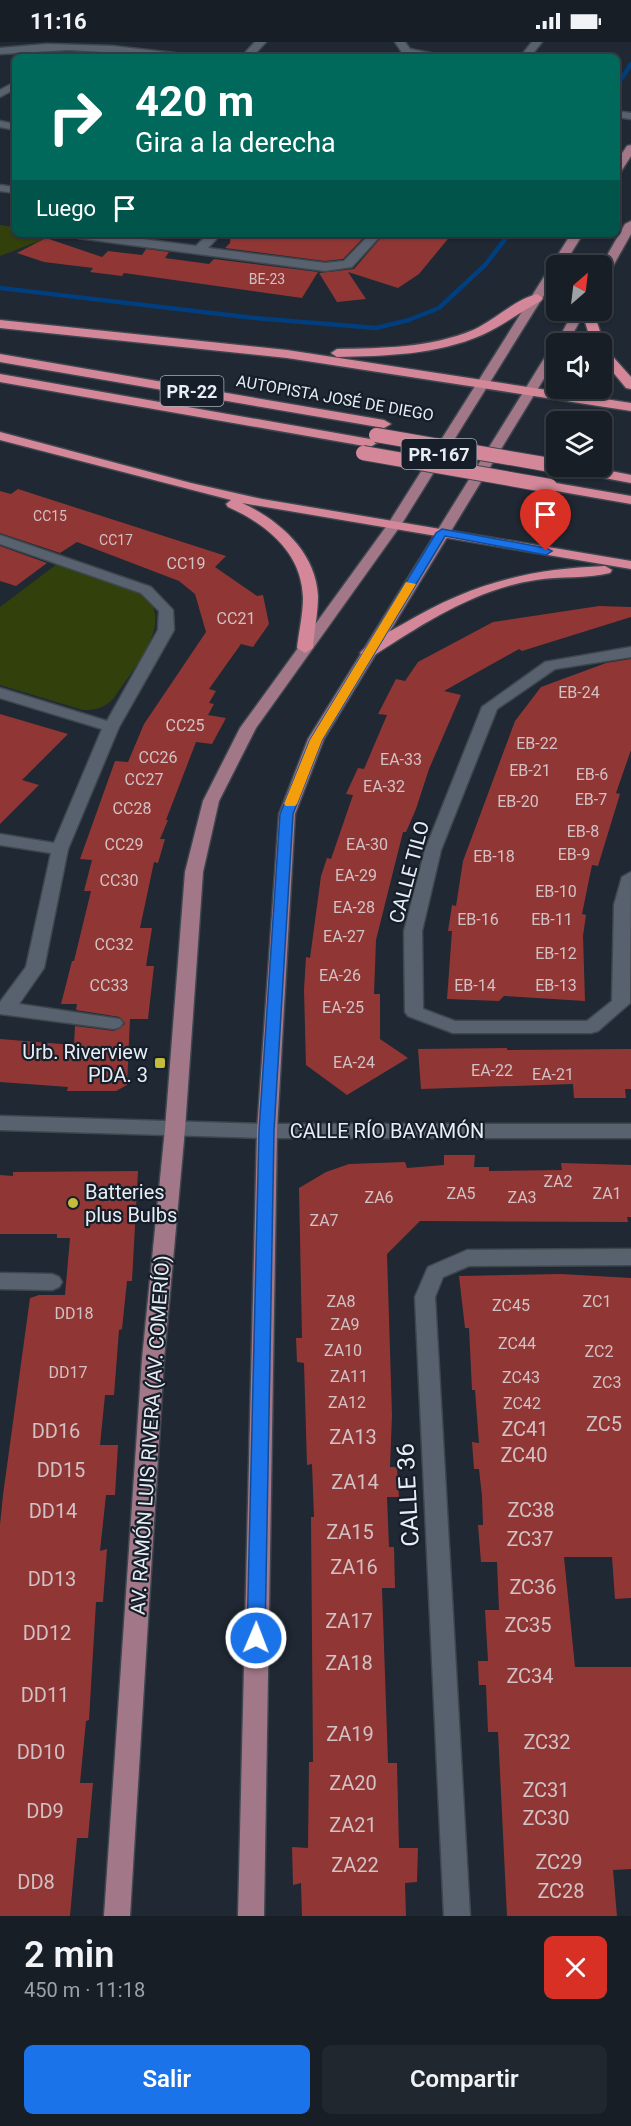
<!DOCTYPE html>
<html lang="es">
<meta charset="utf-8">
<style>
body{margin:0;font-family:Roboto,sans-serif;background:#20272e;color:#f1f3f6;height:100vh;display:flex;flex-direction:column;font-size:22px;white-space:nowrap}
*{box-sizing:border-box;margin:0}
p{font-size:20px;color:#9ea2a7}
.icon{flex:none;width:33px;height:33px;fill:none;stroke:currentColor;stroke-width:2;stroke-linecap:round;stroke-linejoin:round}
.map{position:relative;height:1874px;overflow:hidden}
.details{display:flex;flex-direction:column;background:#171e26;flex:1}
.details>*{flex:none}
.hud{position:absolute;left:12px;top:12px;width:608px;height:183px;border-radius:9px;box-shadow:0 2px 4px #0004,0 0 0 2px #363c43;background:#00695c;color:#fff;overflow:hidden}
.needle{width:39px;rotate:28deg}
.fabs{position:absolute;left:546px;top:213px;display:grid;gap:12px}
.fabs a{display:grid;place-items:center;width:66px;height:66px;border-radius:9px;background:#171e26;box-shadow:0 2px 4px #0004,0 0 0 2px #363c43;font-size:30px}
.pin{position:absolute;display:grid;place-items:center;width:51px;height:51px;color:#fff;margin:-62px -26px;border-radius:50% 50% 50% 0;rotate:-45deg;box-shadow:0 0 6px #0007}
.pin .icon{rotate:45deg}
.me{position:absolute;width:66px;margin:-33px;rotate:1deg;stroke-linejoin:round;filter:drop-shadow(0 0 4px #0008)}
.turn{display:flex;align-items:center;gap:21px;height:126px;padding:0 24px;font-size:27px}
.turn .icon{width:78px;height:78px;stroke-width:2.5}
.turn b{display:block;font-size:42px;line-height:51px}
.then{display:flex;align-items:center;height:57px;padding:0 24px;background:#0003;gap:12px;font-size:22px}
.round{display:grid;place-items:center;flex:none;width:63px;height:63px;border-radius:9px;background:#20272e}
.head{display:flex;align-items:center;justify-content:space-between;height:102px;padding:0 24px}
h1{font-size:36px;font-weight:600;line-height:45px}
.action{display:flex;gap:12px;margin-top:auto;padding:12px 24px}
.action a{flex:1;height:69px;border-radius:9px;background:#1a73e8;color:#fff;font-size:24px;font-weight:600;line-height:69px;text-align:center}
.action a+a{background:#20272e;color:#f1f3f6}
.status{display:flex;justify-content:space-between;align-items:center;height:42px;padding:0 30px;background:#171e26;direction:ltr}
.status svg{height:16px;fill:currentColor}
.map>svg:first-child{display:block}
.green{fill:#32410c}
.lines{fill:none;stroke-linecap:round;stroke-linejoin:round}
.stream{stroke:#013e7d;stroke-width:4.5}
.building{fill:#903735}
.minor-casing{stroke:#3e464e;stroke-width:3}
.major-casing{stroke:#3e464e;stroke-width:3}
.highway-casing{stroke:#3e464e;stroke-width:3}
.minor{fill:#58626e;fill-rule:evenodd}
.major{fill:#a27888;fill-rule:evenodd}
.highway{fill:#d48799;fill-rule:evenodd}
.highway-bridge-casing{stroke:#3e464e;stroke-width:16;stroke-linecap:butt}
.highway-bridge{stroke:#d48799;stroke-width:14}
.route{fill:#1a73e8;stroke:#114b97;stroke-width:1.5}
.slow{fill:#f59e0b}
.poi-dot{fill:#c5bc3d;stroke:#161f29;stroke-width:2}
.labels{text-anchor:middle;dominant-baseline:central;stroke-width:4.5;stroke-linejoin:round;paint-order:stroke}
.far-number-label{font-size:14px;fill:#d1c0c4}
.far-street-label{font-size:16px;fill:#e7edf4;stroke:#161f29}
.number-label{font-size:16px;fill:#d1c0c4}
.shield{fill:#161f29;stroke:#a8afb7;stroke-width:1.5}
.shield-label{font-size:18px;font-weight:bold;fill:#e7edf4}
.street-label{font-size:20px;fill:#e7edf4;stroke:#161f29}
.poi-label{font-size:20px;fill:#e7edf4;stroke:#161f29;text-anchor:end}
.near-number-label{font-size:20px;fill:#d1c0c4}
.near-street-label{font-size:24px;fill:#e7edf4;stroke:#161f29}
</style>
<div class="status"><b>11:16</b><svg viewBox="0 0 49 12"><path d="M0 12V9h3v3zM5 12V6h3v6zM10 12V3h3v9zM15 12V0h3v12zM26 1h20v11H26zM47 4h2v5h-2z"/></svg></div>
<div class="map">
<svg width="631" height="1874" viewBox="0 0 631 1874">
<rect width="100%" height="100%" fill="#1f2833"/>
<!-- green -->
<path class="green" d="M 0,183 L 15,185 L 15,192 L 55,193 L 0,214 Z
M 57,522 L 141,550 C 179,578 132,627 114,656 C 104,666 97,668 83,668 L 0,643 L 0,565 Z"/>
<g class="lines">
<!-- stream -->
<path class="stream" d="M 616,45 L 631,22
M 0,246 L 254,276 L 376,286 L 409,278 L 439,266 L 486,222 L 509,192"/>
</g>
<!-- building -->
<path class="building" d="M 231,192 L 367,192 L 343,217 L 325,219 L 225,206 L 230,201 Z
M 384,192 L 452,192 L 419,232 L 398,246 L 348,230 L 366,257 L 337,260 L 319,231 L 354,227 Z
M 46,196 L 102,215 L 108,209 L 142,213 L 146,207 L 169,210 L 165,216 L 209,222 L 214,217 L 318,230 L 302,256 L 124,231 L 122,234 L 90,230 L 93,226 L 44,220 L 17,211 Z
M 18,447 L 226,514 L 215,525 L 257,554 L 263,553 L 269,582 L 253,605 L 241,602 L 209,647 L 216,649 L 209,661 L 214,662 L 208,673 L 226,676 L 212,702 L 196,700 L 166,778 L 168,778 L 160,797 L 165,797 L 158,821 L 154,820 L 140,886 L 152,886 L 146,924 L 154,924 L 148,977 L 130,977 L 127,1043 L 116,1049 L 67,1049 L 68,1045 L 0,1040 L 0,997 L 74,1003 L 75,984 L 114,989 L 125,982 L 120,975 L 76,968 L 77,962 L 61,962 L 72,919 L 74,919 L 91,849 L 84,849 L 92,818 L 80,817 L 115,719 L 128,720 L 144,682 L 206,590 L 195,552 L 179,539 L 77,500 L 60,511 L 0,491 L 0,449 L 11,452 Z
M 0,504 L 47,521 L 16,544 L 0,539 Z
M 599,564 L 631,565 L 631,575 L 522,609 L 519,607 L 444,649 L 461,653 L 429,727 L 416,767 L 406,790 L 403,790 L 376,898 L 374,952 L 380,952 L 380,997 L 408,1016 L 347,1053 L 306,1023 L 304,948 L 306,915 L 310,916 L 321,834 L 327,816 L 331,817 L 353,753 L 346,752 L 358,726 L 364,727 L 387,673 L 378,672 L 396,637 L 405,639 L 418,620 L 493,580 Z
M 631,617 L 631,708 L 616,751 L 620,752 L 598,824 L 592,823 L 582,872 L 586,873 L 583,894 L 585,959 L 504,954 L 499,959 L 447,957 L 452,889 L 448,889 L 452,863 L 456,864 L 463,819 L 515,679 L 541,645 L 606,621 Z
M 0,672 L 68,692 L 22,738 L 39,743 L 0,782 Z
M 507,1006 L 507,1008 L 631,1007 L 631,1047 L 625,1047 L 626,1056 L 574,1056 L 573,1042 L 421,1047 L 418,1007 Z
M 444,1113 L 475,1113 L 474,1125 L 489,1125 L 489,1129 L 562,1128 L 561,1121 L 631,1123 L 631,1175 L 627,1175 L 628,1180 L 420,1179 L 387,1212 L 392,1373 L 390,1425 L 397,1425 L 399,1455 L 387,1455 L 389,1505 L 394,1505 L 395,1546 L 382,1546 L 388,1721 L 397,1721 L 399,1806 L 418,1806 L 417,1840 L 405,1841 L 406,1874 L 302,1874 L 301,1841 L 293,1843 L 292,1805 L 308,1806 L 309,1720 L 313,1720 L 311,1475 L 314,1475 L 312,1422 L 307,1423 L 304,1321 L 297,1320 L 296,1296 L 302,1296 L 299,1146 L 326,1130 L 349,1122 L 405,1120 L 407,1126 L 444,1123 Z
M 138,1129 L 132,1239 L 127,1239 L 122,1287 L 119,1288 L 114,1353 L 105,1353 L 100,1403 L 118,1403 L 115,1453 L 106,1453 L 100,1509 L 107,1507 L 103,1560 L 96,1560 L 89,1678 L 86,1679 L 80,1741 L 93,1741 L 88,1796 L 77,1796 L 70,1874 L 0,1874 L 0,1483 L 3,1453 L 30,1256 L 39,1253 L 65,1253 L 70,1196 L 57,1196 L 57,1192 L 0,1192 L 0,1133 L 13,1134 L 13,1130 Z
M 561,1232 L 631,1236 L 631,1556 L 615,1557 L 612,1515 L 564,1515 L 575,1625 L 631,1625 L 631,1827 L 613,1828 L 617,1874 L 507,1874 L 498,1690 L 488,1690 L 486,1643 L 479,1643 L 478,1619 L 488,1619 L 485,1568 L 499,1568 L 497,1520 L 481,1520 L 478,1483 L 483,1483 L 482,1454 L 479,1427 L 474,1427 L 472,1400 L 479,1401 L 475,1348 L 472,1348 L 469,1286 L 465,1286 L 459,1234 Z"/>
<g class="lines">
<defs>
<path id="minor" d="M 255,0 L 266,0 L 252,15 L 241,15 Z
M 395,0 L 405,0 L 410,7 L 450,15 L 403,12 Z
M 532,0 L 542,0 L 530,15 L 520,15 Z
M 47,2 L 113,4 L 182,12 L 187,15 L 69,8 L 0,12 L 0,6 Z
M 15,40 L 15,47 L 0,55 L 0,48 Z
M 616,69 L 631,71 L 631,77 L 616,75 Z
M 0,79 L 15,82 L 15,88 L 0,85 Z
M 0,143 L 15,145 L 15,151 L 0,149 Z
M 72,192 L 104,192 L 196,204 L 208,192 L 221,192 L 208,206 L 325,221 L 344,219 L 370,192 L 382,192 L 352,225 L 325,229 L 78,196 Z
M 0,493 L 151,545 L 173,568 L 174,588 L 119,685 L 68,807 L 44,926 L 19,962 L 120,977 L 123,981 L 120,985 L 114,987 L 0,972 L 0,960 L 26,925 L 51,811 L 0,803 L 0,792 L 54,801 L 102,687 L 0,656 L 0,646 L 107,679 L 158,588 L 159,569 L 141,551 L 0,502 Z
M 631,605 L 631,615 L 555,627 L 497,667 L 441,808 L 422,889 L 423,967 L 455,979 L 587,979 L 612,959 L 614,863 L 622,835 L 631,830 L 630,961 L 598,989 L 591,991 L 453,991 L 408,974 L 405,970 L 404,889 L 425,808 L 482,665 L 545,620 Z
M 0,1074 L 267,1082 L 631,1082 L 631,1096 L 267,1096 L 0,1088 Z
M 631,1207 L 631,1223 L 469,1224 L 443,1235 L 435,1255 L 470,1874 L 444,1874 L 415,1255 L 428,1225 L 467,1208 Z
M 0,1231 L 52,1232 L 59,1235 L 62,1240 L 59,1245 L 52,1248 L 0,1247 Z"/>
<path id="major" d="M 631,103 L 631,114 L 620,131 L 616,132 L 616,120 L 627,104 Z
M 631,179 L 631,192 L 608,233 L 602,236 L 601,224 L 625,182 Z
M 571,192 L 583,192 L 563,224 L 556,224 L 556,234 L 401,483 L 256,686 L 219,759 L 203,830 L 185,1087 L 164,1317 L 130,1874 L 104,1874 L 142,1317 L 165,1087 L 185,830 L 203,759 L 240,686 L 388,482 Z
M 574,268 L 586,268 L 567,302 L 556,302 L 556,317 L 324,697 L 295,772 L 277,1089 L 264,1874 L 238,1874 L 257,1089 L 279,772 L 308,697 L 550,307 L 555,304 Z"/>
<path id="highway" d="M 537,252 L 543,256 L 541,259 C 521,269 503,284 482,293 C 436,313 385,314 337,315 L 331,311 L 337,307 C 382,306 430,306 473,288 C 495,278 514,258 537,252 Z
M 590,268 L 602,268 L 597,280 L 604,302 L 602,305 L 602,302 L 592,302 L 585,280 Z
M 0,278 L 287,308 L 631,361 L 631,369 L 287,316 L 0,286 Z
M 602,306 L 606,307 L 631,335 L 631,347 L 626,346 L 602,317 Z
M 0,312 L 384,378 L 391,382 L 384,386 L 0,320 Z
M 0,332 L 370,397 L 377,401 L 370,405 L 0,340 Z
M 0,390 L 191,441 L 262,457 L 631,519 L 631,527 L 242,461 C 279,478 316,510 318,554 C 318,572 314,589 313,606 L 305,611 L 297,606 C 299,589 303,572 303,556 C 302,510 266,482 228,465 L 226,462 L 231,458 L 0,398 Z
M 556,421 L 556,424 L 586,424 L 631,433 L 631,441 L 556,427 Z
M 550,440 L 631,454 L 631,462 L 545,447 L 545,441 Z
M 605,524 L 612,528 L 610,531 C 587,537 560,534 536,538 C 476,547 424,581 373,614 L 368,616 L 360,611 C 370,599 389,590 403,582 C 470,542 527,527 605,524 Z"/>
</defs>
<!-- minor casing -->
<use href="#minor" class="minor-casing"/>
<!-- major casing -->
<use href="#major" class="major-casing"/>
<!-- highway casing -->
<use href="#highway" class="highway-casing"/>
<!-- minor -->
<use href="#minor" class="minor"/>
<!-- major -->
<use href="#major" class="major"/>
<!-- highway -->
<use href="#highway" class="highway"/>
<defs>
<path id="highway-bridge" d="M 376,393 L 556,424
M 363,411 L 550,444"/>
</defs>
<!-- highway-bridge casing -->
<use href="#highway-bridge" class="highway-bridge-casing"/>
<!-- highway-bridge -->
<use href="#highway-bridge" class="highway-bridge"/>
</g>
<!-- route -->
<path class="route" d="M 442,487 L 546,506 L 552,509 L 546,513 L 445,494 L 322,698 L 293,772 L 274,1089 L 265,1596 L 263,1601 L 256,1603 L 250,1601 L 247,1596 L 259,1089 L 280,772 L 310,698 L 436,491 Z"/>
<!-- slow -->
<path class="slow" d="M 406,540 L 416,542 L 322,698 L 297,762 L 295,764 L 286,764 L 284,762 L 310,698 Z"/>
<!-- markers -->
<g class="poi-dot">
<rect x="154" y="1015" width="12" height="12" rx="3"/>
<circle cx="73" cy="1161" r="6"/>
</g>
<g class="labels">
<!-- far-number labels -->
<g class="far-number-label">
<text x="267" y="237">BE-23</text>
<text x="50" y="474">CC15</text>
<text x="116" y="498">CC17</text>
</g>
<!-- far-street labels -->
<g class="far-street-label">
<text transform="translate(335 356) rotate(10)">AUTOPISTA JOSÉ DE DIEGO</text>
</g>
<!-- number labels -->
<g class="number-label">
<text x="186" y="521">CC19</text>
<text x="236" y="576">CC21</text>
<text x="579" y="650">EB-24</text>
<text x="185" y="683">CC25</text>
<text x="537" y="701">EB-22</text>
<text x="158" y="715">CC26</text>
<text x="401" y="717">EA-33</text>
<text x="530" y="728">EB-21</text>
<text x="592" y="732">EB-6</text>
<text x="144" y="737">CC27</text>
<text x="384" y="744">EA-32</text>
<text x="591" y="757">EB-7</text>
<text x="518" y="759">EB-20</text>
<text x="132" y="766">CC28</text>
<text x="583" y="789">EB-8</text>
<text x="124" y="802">CC29</text>
<text x="367" y="802">EA-30</text>
<text x="574" y="812">EB-9</text>
<text x="494" y="814">EB-18</text>
<text x="356" y="833">EA-29</text>
<text x="119" y="838">CC30</text>
<text x="556" y="849">EB-10</text>
<text x="354" y="865">EA-28</text>
<text x="478" y="877">EB-16</text>
<text x="552" y="877">EB-11</text>
<text x="344" y="894">EA-27</text>
<text x="114" y="902">CC32</text>
<text x="556" y="911">EB-12</text>
<text x="340" y="933">EA-26</text>
<text x="109" y="943">CC33</text>
<text x="475" y="943">EB-14</text>
<text x="556" y="943">EB-13</text>
<text x="343" y="965">EA-25</text>
<text x="354" y="1020">EA-24</text>
<text x="492" y="1028">EA-22</text>
<text x="553" y="1032">EA-21</text>
<text x="558" y="1139">ZA2</text>
<text x="461" y="1151">ZA5</text>
<text x="607" y="1151">ZA1</text>
<text x="379" y="1155">ZA6</text>
<text x="522" y="1155">ZA3</text>
<text x="324" y="1178">ZA7</text>
<text x="341" y="1259">ZA8</text>
<text x="597" y="1259">ZC1</text>
<text x="511" y="1263">ZC45</text>
<text x="74" y="1271">DD18</text>
<text x="345" y="1282">ZA9</text>
<text x="517" y="1301">ZC44</text>
<text x="343" y="1308">ZA10</text>
<text x="599" y="1309">ZC2</text>
<text x="68" y="1330">DD17</text>
<text x="349" y="1334">ZA11</text>
<text x="521" y="1335">ZC43</text>
<text x="607" y="1340">ZC3</text>
<text x="347" y="1360">ZA12</text>
<text x="522" y="1361">ZC42</text>
</g>
<!-- shield labels -->
<g class="shield">
<rect x="160.5" y="334" width="63" height="30" rx="4.5"/>
<rect x="401.5" y="397" width="75" height="30" rx="4.5"/>
</g>
<g class="shield-label">
<text x="192" y="349">PR-22</text>
<text x="439" y="412">PR-167</text>
</g>
<!-- street labels -->
<g class="street-label">
<text transform="translate(409 830) rotate(-75)">CALLE TILO</text>
<text x="387" y="1089">CALLE RÍO BAYAMÓN</text>
<text transform="translate(150 1393) rotate(-86)">AV. RAMÓN LUIS RIVERA (AV. COMERÍO)</text>
</g>
<!-- poi labels -->
<g class="poi-label">
<text x="148" y="1010">Urb. Riverview<tspan x="148" dy="23">PDA. 3</tspan></text>
<text x="85" y="1150" text-anchor="start">Batteries<tspan x="85" dy="23">plus Bulbs</tspan></text>
</g>
<!-- near-number labels -->
<g class="near-number-label">
<text x="604" y="1382">ZC5</text>
<text x="525" y="1387">ZC41</text>
<text x="56" y="1389">DD16</text>
<text x="353" y="1395">ZA13</text>
<text x="524" y="1413">ZC40</text>
<text x="61" y="1428">DD15</text>
<text x="355" y="1440">ZA14</text>
<text x="531" y="1468">ZC38</text>
<text x="53" y="1469">DD14</text>
<text x="350" y="1490">ZA15</text>
<text x="530" y="1497">ZC37</text>
<text x="354" y="1525">ZA16</text>
<text x="52" y="1537">DD13</text>
<text x="533" y="1545">ZC36</text>
<text x="349" y="1579">ZA17</text>
<text x="528" y="1583">ZC35</text>
<text x="47" y="1591">DD12</text>
<text x="349" y="1621">ZA18</text>
<text x="530" y="1634">ZC34</text>
<text x="45" y="1653">DD11</text>
<text x="350" y="1692">ZA19</text>
<text x="547" y="1700">ZC32</text>
<text x="41" y="1710">DD10</text>
<text x="353" y="1741">ZA20</text>
<text x="546" y="1748">ZC31</text>
<text x="45" y="1769">DD9</text>
<text x="546" y="1776">ZC30</text>
<text x="353" y="1783">ZA21</text>
<text x="559" y="1820">ZC29</text>
<text x="355" y="1823">ZA22</text>
<text x="36" y="1840">DD8</text>
<text x="561" y="1849">ZC28</text>
</g>
<!-- near-street labels -->
<g class="near-street-label">
<text transform="translate(408 1453) rotate(-93)">CALLE 36</text>
</g>
</g>
</svg>
<div class="fabs">
<a><svg class="needle" viewBox="-14 -14 28 28"><path d="M0-13l5 13h-10z" fill="#e53935"/><path d="M0 13l5-13h-10z" fill="#9ea2a7"/></svg></a>
<a><svg class="icon" aria-label="sound" viewBox="0 0 24 24"><path d="M4 9h4l5-4v14l-5-4H4zM17 9q2 3 0 6"/></svg></a>
<a><svg class="icon" aria-label="layers" viewBox="0 0 24 24"><path d="M12 4l9 5-9 5-9-5zM3 14l9 5 9-5"/></svg></a>
</div>
<div class="pin" style="left:546px;top:509px;background:#d93025"><svg class="icon" aria-label="arrive" viewBox="0 0 24 24"><path d="M6 21V4h12l-3 4 3 4H6"/></svg></div>
<svg class="me" style="left:256px;top:1596px" viewBox="-20 -20 40 40"><circle r="17" fill="#1a73e8" stroke="#fff" stroke-width="3"/><path d="M0-11L8 9 0 5-8 9z" fill="#fff"/></svg>
<div class="hud">
<div class="turn"><svg class="icon" aria-label="right" viewBox="0 0 24 24"><path d="M7 20v-9h11M14 6l5 5-5 5"/></svg><div><b>420 m</b>Gira a la derecha</div></div>
<div class="then">Luego<svg class="icon" aria-label="arrive" viewBox="0 0 24 24"><path d="M6 21V4h12l-3 4 3 4H6"/></svg></div>
</div>
</div>
<section class="details">
<div class="head"><div><h1>2 min</h1><p>450 m · 11:18</p></div><a class="round" style="background:#d93025;color:#fff"><svg class="icon" aria-label="close" viewBox="0 0 24 24"><path d="M6 6l12 12M18 6L6 18"/></svg></a></div>
<div class="action"><a>Salir</a><a>Compartir</a></div>
</section>
